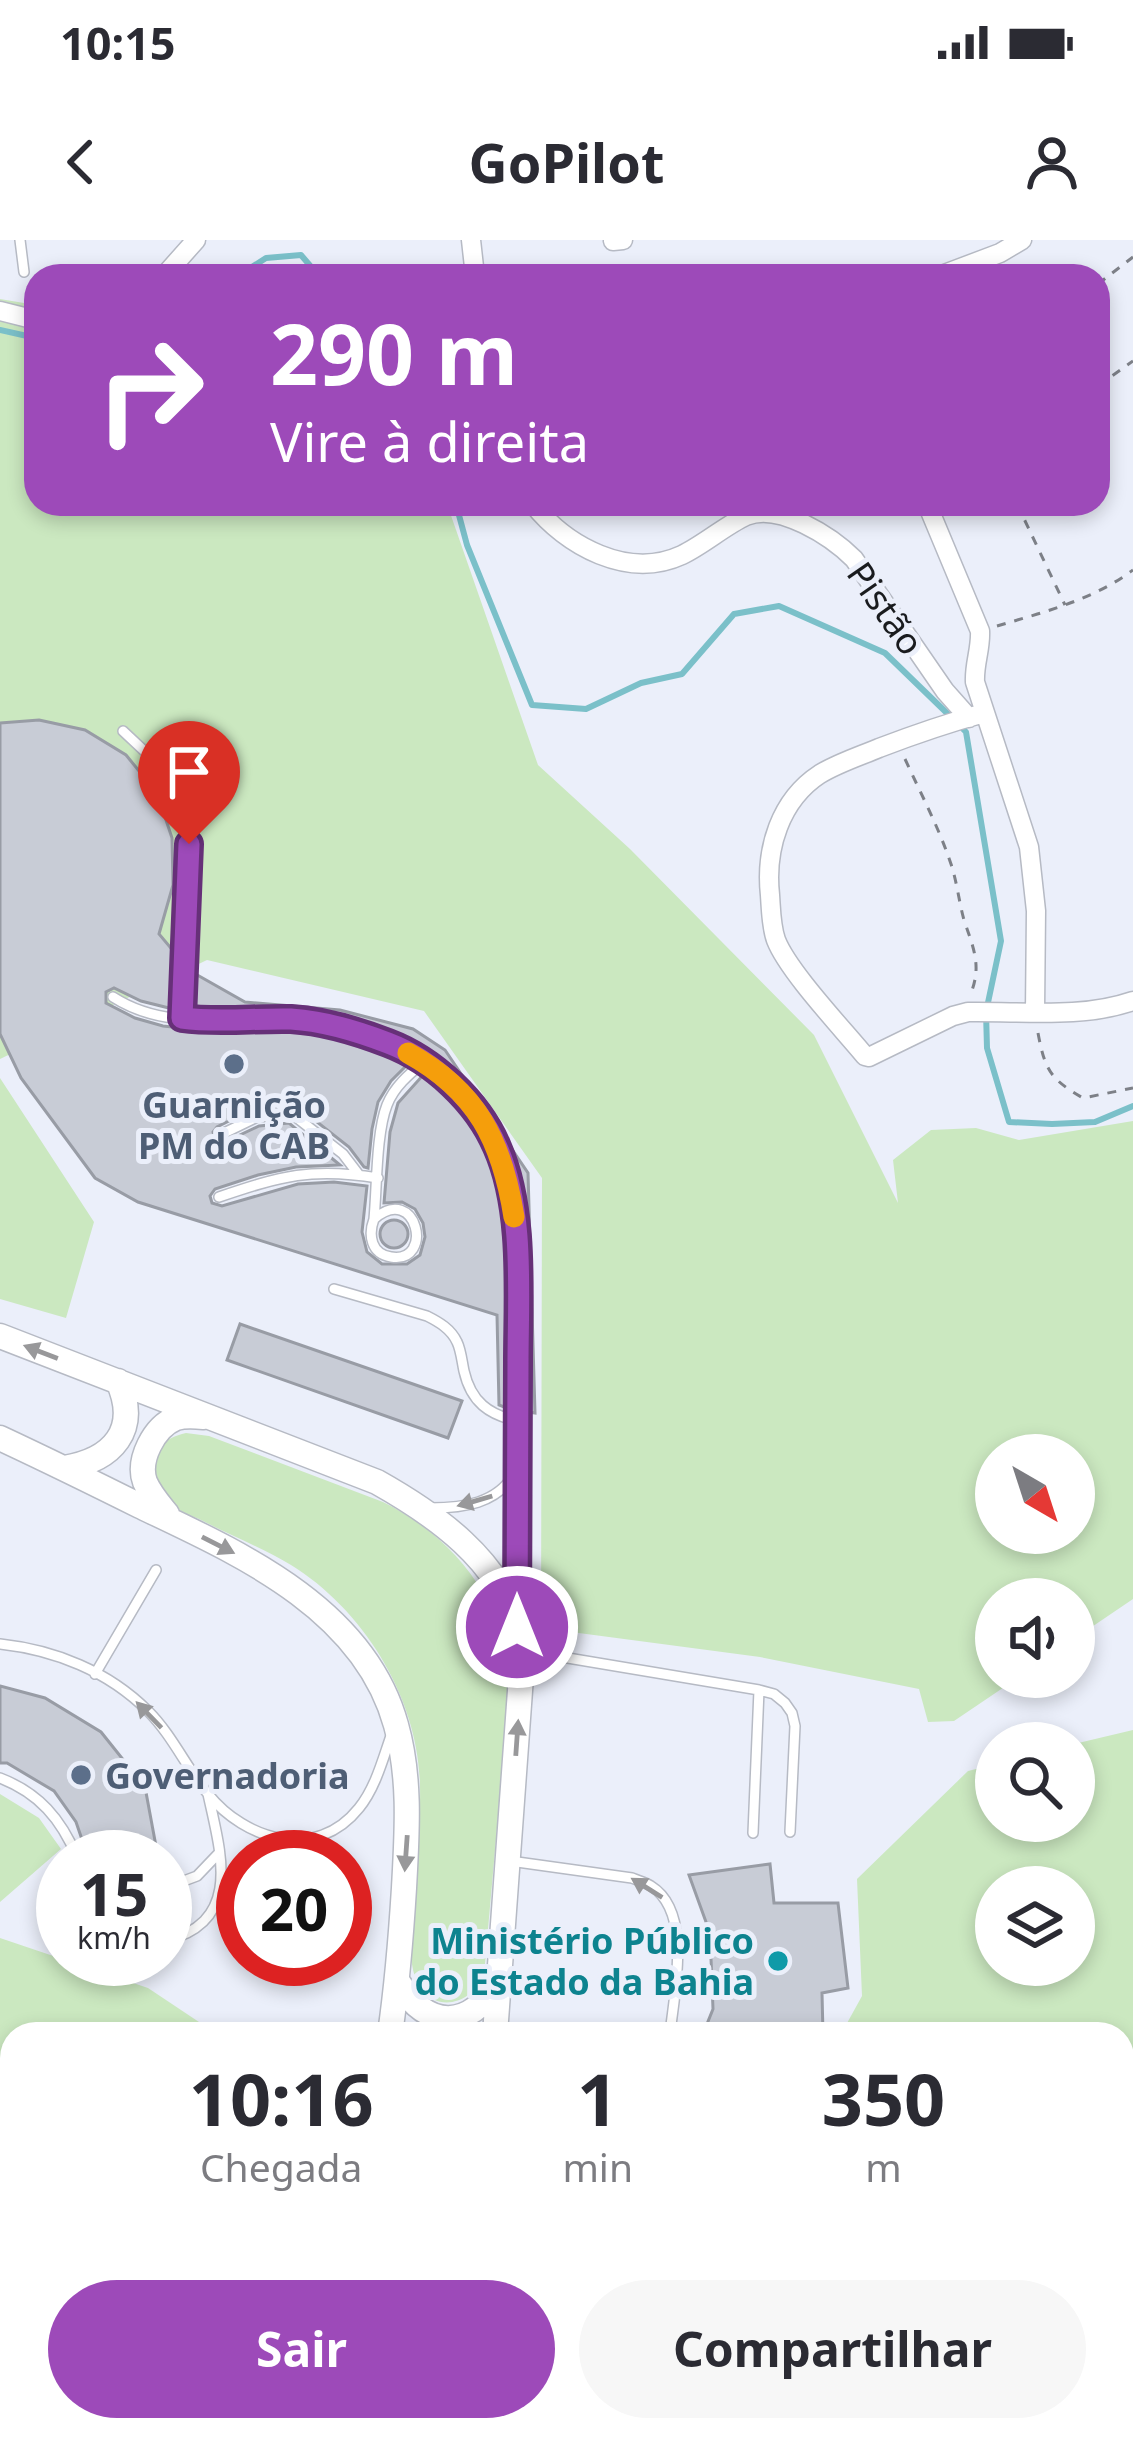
<!DOCTYPE html>
<html lang="pt">
<meta charset="utf-8">
<style>
body{margin:0;font-family:"Noto Sans",sans-serif;background:#f7f7f7;color:#2b2b33;height:100vh;display:flex;flex-direction:column;font-size:45px;white-space:nowrap}
*{box-sizing:border-box;margin:0}
p{font-size:39px;color:#7c7c81}
.icon{flex:none;width:66px;height:66px;fill:none;stroke:currentColor;stroke-width:2;stroke-linecap:round;stroke-linejoin:round}
.map{position:relative;flex:1;overflow:hidden}
.panel{position:absolute;left:0px;top:1782px;width:1134px;height:420px;display:flex;flex-direction:column;background:#fff;border-radius:36px 36px 0 0;box-shadow:0 6px 18px #0003}
.panel>*{flex:none}
.hud{position:absolute;left:24px;top:24px;width:1086px;height:252px;border-radius:36px;box-shadow:0 6px 18px #0003;background:#9d4ab9;color:#fff;overflow:hidden}
.needle{width:78px;rotate:141deg}
.controls{position:absolute;left:975px;top:1194px;display:grid;gap:24px}
.controls a{display:grid;place-items:center;width:120px;height:120px;border-radius:50%;background:#fff;box-shadow:0 6px 18px #0003;font-size:60px}
.speed{position:absolute;left:36px;top:1590px;display:flex;gap:24px;font-size:60px;font-weight:700;text-align:center}
.speed>*{display:grid;place-content:center;width:156px;height:156px;border-radius:50%;background:#fff;box-shadow:0 6px 18px #0003;line-height:1}
.speed small{font-size:30px;font-weight:400}
.speed .limit{border:18px solid #d22;background:#fff;color:#111}
.pin{position:absolute;display:grid;place-items:center;width:102px;height:102px;color:#fff;margin:-123px -51px;border-radius:50% 50% 50% 0;rotate:-45deg;box-shadow:0 0 12px #0007}
.pin .icon{rotate:45deg}
.me{position:absolute;width:132px;margin:-66px;rotate:0deg;stroke-linejoin:round;filter:drop-shadow(0 0 9px #0008)}
.turn{display:flex;align-items:center;gap:42px;height:252px;padding:0 48px;font-size:54px}
.turn .icon{width:156px;height:156px;stroke-width:2.5}
.turn b{display:block;font-size:84px;line-height:102px}
.eta{display:flex;justify-content:space-evenly;align-items:center;height:204px;text-align:center}
.eta b{font-size:72px;font-weight:700;line-height:84px}
.cta{display:flex;gap:24px;margin-top:auto;padding:24px 48px}
.cta a{flex:1;height:138px;border-radius:72px;background:#9d4ab9;color:#fff;font-size:48px;font-weight:700;line-height:138px;text-align:center}
.cta a+a{background:#f7f7f7;color:#2b2b33}
.status{display:flex;justify-content:space-between;align-items:center;height:84px;padding:0 60px;background:#fff;direction:ltr}
.status svg{height:33px;fill:currentColor}
header{display:flex;justify-content:space-between;align-items:center;height:156px;padding:0 48px;background:#fff;font-size:54px;font-weight:700}
.map>svg:first-child{display:block}
.green{fill:#cbe8c0;fill-rule:evenodd}
.lines{fill:none;stroke-linecap:round;stroke-linejoin:round}
.stream{stroke:#7bc0c9;stroke-width:6}
.building{fill:#c8ccd6;stroke:#989ca5;stroke-width:3}
.lane-casing{stroke:#b6bac4;stroke-width:12}
.street-casing{stroke:#b6bac4;stroke-width:21}
.secondary-casing{stroke:#b6bac4;stroke-width:27}
.path{stroke:#7d8087;stroke-width:3;stroke-dasharray:9 9;stroke-linecap:butt}
.lane{stroke:#fff;stroke-width:9}
.street{stroke:#fff;stroke-width:18}
.secondary{stroke:#fff;stroke-width:24}
.oneway{fill:#98989a}
.route-casing{stroke:#663078;stroke-width:30}
.route{stroke:#9d4ab9;stroke-width:21}
.slow{stroke:#f59e0b;stroke-width:21}
.service-dot{fill:#5c6f8a;stroke:#ebeffa;stroke-width:4.5}
.culture-dot{fill:#0f9aa8;stroke:#ebeffa;stroke-width:4.5}
.labels{text-anchor:middle;dominant-baseline:central;stroke-width:10;stroke-linejoin:round;paint-order:stroke}
.street-label{font-size:36px;fill:#191b1e;stroke:#ebeffa}
.service-label{font-size:36px;font-weight:bold;fill:#4e5e75;stroke:#ebeffa}
.culture-label{font-size:36px;font-weight:bold;fill:#0d838f;stroke:#ebeffa;text-anchor:end}
</style>
<div class="status"><b>10:15</b><svg viewBox="0 0 49 12"><path d="M0 12V9h3v3zM5 12V6h3v6zM10 12V3h3v9zM15 12V0h3v12zM26 1h20v11H26zM47 4h2v5h-2z"/></svg></div>
<header><svg class="icon" aria-label="back" viewBox="0 0 24 24"><path d="M15 5l-7 7 7 7"/></svg>GoPilot<svg class="icon" aria-label="person" viewBox="0 0 24 24"><circle cx="12" cy="8" r="4"/><path d="M4 21q1-7 8-7t8 7"/></svg></header>
<div class="map">
<svg width="1133" height="2202" viewBox="0 0 1133 2202">
<rect width="100%" height="100%" fill="#ebeffa"/>
<!-- green -->
<path class="green" d="M 0,59 L 36,65 L 36,264 L 447,264 L 538,525 L 630,609 L 814,795 L 898,963 L 893,920 L 931,890 L 976,888 L 1019,900 L 1133,881 L 1133,1359 L 1074,1399 L 1074,1359 L 996,1359 L 996,1437 L 1019,1437 L 954,1481 L 928,1482 L 919,1449 L 760,1417 L 541,1388 L 542,938 L 424,771 L 207,720 L 0,819 ZM 996,1215 L 1074,1215 L 1074,1293 L 996,1293 Z
M 0,838 L 94,982 L 66,1078 L 0,1059 Z
M 186,1193 L 209,1196 L 383,1262 C 456,1298 510,1366 508,1451 C 507,1484 502,1519 500,1552 C 495,1613 489,1675 484,1736 C 472,1761 441,1774 421,1749 C 413,1738 412,1724 410,1711 C 413,1657 421,1601 420,1546 C 419,1459 364,1370 291,1325 C 262,1308 230,1295 201,1280 C 193,1276 182,1273 176,1267 C 146,1243 143,1202 186,1193 Z
M 1133,1490 L 1133,1993 L 1122,1982 L 1122,1794 L 841,1794 L 862,1756 L 857,1639 L 968,1531 L 996,1524 L 996,1581 L 1074,1581 L 1074,1504 ZM 1074,1647 L 1074,1725 L 996,1725 L 996,1647 Z
M 0,1554 L 39,1578 L 61,1609 L 0,1662 Z
M 0,1698 L 148,1748 L 217,1794 L 12,1794 L 12,1899 L 0,1911 Z
M 0,2070 L 12,2071 L 12,2190 L 254,2190 L 264,2202 L 0,2202 Z
M 1133,2137 L 1133,2202 L 1084,2202 L 1080,2190 L 1122,2190 L 1122,2141 Z
M 305,2190 L 405,2190 L 411,2202 L 313,2202 Z
M 464,2190 L 540,2190 L 546,2198 L 551,2190 L 597,2190 L 601,2202 L 464,2202 Z"/>
<g class="lines">
<!-- stream -->
<path class="stream" d="M 238,36 L 266,18 L 301,15 L 319,36
M 336,36 L 378,29 L 395,36
M 0,90 L 36,98
M 456,264 L 467,305 L 532,465 L 586,469 L 641,443 L 682,434 L 734,374 L 779,366 L 885,413 L 951,477
M 960,486 L 966,492 L 1001,701 L 986,772 L 987,808 L 1009,882 L 1052,884 L 1095,882 L 1133,866"/>
</g>
<!-- building -->
<path class="building" d="M 39,480 L 85,490 L 126,515 L 157,553 L 172,598 L 173,645 L 159,694 L 175,713 L 173,769 L 141,761 L 114,748 L 106,752 L 106,763 L 135,778 L 163,786 L 191,789 L 300,788 L 326,792 L 376,808 L 408,824 L 391,841 L 378,862 L 372,889 L 368,928 L 364,927 L 349,907 L 298,867 L 255,868 L 217,887 L 213,892 L 215,899 L 225,902 L 259,886 L 289,883 L 340,925 L 296,927 L 258,935 L 215,949 L 210,956 L 212,963 L 222,966 L 298,944 L 334,942 L 367,946 L 362,992 L 367,1012 L 382,1024 L 407,1024 L 420,1015 L 425,997 L 423,983 L 415,969 L 402,962 L 384,963 L 390,892 L 398,863 L 424,834 L 462,868 L 478,888 L 498,935 L 507,985 L 510,1037 L 509,1169 L 499,1165 L 497,1075 L 138,962 L 95,938 L 21,838 L 0,794 L 0,483 Z
M 192,732 L 245,762 L 340,770 L 413,789 L 445,810 L 478,859 L 456,836 L 428,814 L 383,791 L 356,782 L 302,770 L 191,771 Z
M 497,887 L 528,933 L 535,1173 L 527,1172 L 528,1037 L 525,983 L 515,930 Z
M380 994a14 14 0 1 1 28 0a14 14 0 1 1-28 0Z
M 240,1084 L 462,1161 L 448,1198 L 227,1120 Z
M 0,1446 L 45,1458 L 101,1492 L 145,1547 L 158,1617 L 88,1617 L 76,1582 L 54,1551 L 7,1523 L 0,1523 Z
M 770,1624 L 774,1663 L 838,1663 L 848,1748 L 822,1753 L 823,1794 L 703,1794 L 713,1769 L 710,1693 L 689,1635 Z"/>
<g class="lines">
<defs>
<path id="lane" d="M 20,0 L 24,32
M 123,491 L 171,536 L 188,566 L 182,778
M 113,757 C 178,799 257,768 328,783 C 397,799 469,839 498,908 C 524,971 518,1049 518,1116 C 518,1198 518,1280 517,1362
M 222,894 L 257,877 L 292,874 L 343,914 L 359,935
M 219,957 C 281,936 312,927 378,938
M 374,979 C 417,942 435,1024 391,1017 C 371,1014 368,995 374,979 C 377,948 376,893 387,865 C 394,847 409,834 424,822
M 334,1049 L 427,1076 C 439,1082 451,1089 457,1102 C 461,1110 462,1122 464,1131 C 471,1162 489,1175 518,1181
M 430,1268 C 463,1268 497,1264 515,1233
M 0,1404 C 55,1410 108,1431 148,1471 C 172,1495 186,1527 208,1554 C 245,1600 316,1622 359,1568 C 376,1547 383,1518 392,1493
M 526,1411 L 759,1450 L 774,1454 L 785,1463 L 792,1473 L 795,1486 L 790,1592
M 95,1434 L 156,1330
M 0,1538 C 39,1553 61,1579 77,1617
M 753,1593 L 759,1450
M 510,1621 L 632,1638 C 639,1641 645,1642 651,1646 C 693,1672 674,1753 670,1794
M 165,1648 L 197,1636 L 219,1613
M 165,1701 C 243,1682 221,1614 208,1554"/>
<path id="street" d="M 471,0 L 475,36
M 613,1 L 623,0
M 164,36 L 196,0
M 939,36 L 1000,13 L 1022,0
M 0,71 L 36,80
M 533,264 C 566,306 628,340 682,315 C 703,305 726,285 746,276 C 779,262 832,297 854,319 L 945,451 L 969,478
M 927,264 L 980,391 C 981,409 974,424 975,442 L 1029,607 L 1036,671 L 1035,771
M 984,473 C 948,483 913,495 879,508 C 860,516 838,523 820,534 C 780,560 765,609 770,655 C 771,669 771,686 776,700 C 788,731 842,788 865,816 L 869,817 L 953,776 L 968,772 C 1022,771 1081,779 1133,761"/>
<path id="secondary" d="M 0,1096 L 377,1242 C 434,1274 502,1321 517,1389 C 521,1405 521,1421 521,1437 L 495,1794
M 0,1198 C 47,1220 94,1243 140,1266 C 239,1313 364,1368 396,1485 C 411,1538 407,1593 404,1648 C 401,1697 397,1745 390,1794
M 64,1228 C 113,1220 140,1190 118,1141
M 167,1274 C 159,1264 150,1254 145,1242 C 137,1220 154,1187 176,1178 C 185,1175 195,1176 204,1177
M 398,1742 C 428,1790 468,1790 498,1743
M 0,1968 L 12,1968
M 0,2042 L 12,2042
M 288,2190 L 295,2202
M 425,2190 L 429,2202
M 464,2190 L 464,2202"/>
</defs>
<!-- lane casing -->
<use href="#lane" class="lane-casing"/>
<!-- street casing -->
<use href="#street" class="street-casing"/>
<!-- secondary casing -->
<use href="#secondary" class="secondary-casing"/>
<!-- path -->
<path class="path" d="M 1098,44 L 1133,17
M 1098,146 L 1133,121
M 1017,264 L 1065,365
M 997,386 C 1044,372 1093,360 1133,330
M 905,519 C 921,554 939,588 951,624 C 957,642 959,662 964,680 C 973,707 982,725 971,753
M 1038,793 C 1045,830 1050,839 1083,858 L 1133,848"/>
<!-- lane -->
<use href="#lane" class="lane"/>
<!-- street -->
<use href="#street" class="street"/>
<!-- secondary -->
<use href="#secondary" class="secondary"/>
</g>
<!-- one-way arrows -->
<defs><path id="oneway-solid" d="M-6-.8H1V-3.2L6.5 0L1 3.2V.8H-6Z" transform="scale(3)"/></defs>
<g class="oneway">
<use href="#oneway-solid" transform="translate(41 1112) rotate(-159)"/>
<use href="#oneway-solid" transform="translate(475 1261) rotate(164)"/>
<use href="#oneway-solid" transform="translate(218 1305) rotate(27)"/>
<use href="#oneway-solid" transform="translate(149 1475) rotate(-134)"/>
<use href="#oneway-solid" transform="translate(517 1498) rotate(-86)"/>
<use href="#oneway-solid" transform="translate(406 1613) rotate(94)"/>
<use href="#oneway-solid" transform="translate(647 1648) rotate(-148)"/>
</g>
<g class="lines">
<defs>
<path id="route" d="M 189,604 L 182,778 C 218,783 254,778 291,779 C 324,781 357,791 388,803 C 433,820 478,862 497,907 C 525,970 518,1056 518,1123 C 518,1211 517,1299 517,1387"/>
</defs>
<!-- route casing -->
<use href="#route" class="route-casing"/>
<!-- route -->
<use href="#route" class="route"/>
<!-- slow -->
<path class="slow" d="M 408,813 C 477,851 502,901 514,977"/>
</g>
<!-- markers -->
<g class="service-dot">
<circle cx="234" cy="824" r="12"/>
<circle cx="81" cy="1535" r="12"/>
</g>
<circle class="culture-dot" cx="778" cy="1721" r="12"/>
<g class="labels">
<!-- street labels -->
<g class="street-label">
<text transform="translate(886 368) rotate(55)">Pistão</text>
</g>
<!-- service labels -->
<g class="service-label">
<text x="234" y="864">Guarnição<tspan x="234" dy="41">PM do CAB</tspan></text>
<text x="105" y="1535" text-anchor="start">Governadoria</text>
</g>
<!-- culture labels -->
<g class="culture-label">
<text x="754" y="1700">Ministério Público<tspan x="754" dy="41">do Estado da Bahia</tspan></text>
</g>
</g>
</svg>
<div class="controls">
<a><svg class="needle" viewBox="-14 -14 28 28"><path d="M0-13l5 13h-10z" fill="#e53935"/><path d="M0 13l5-13h-10z" fill="#7c7c81"/></svg></a>
<a><svg class="icon" aria-label="sound" viewBox="0 0 24 24"><path d="M4 9h4l5-4v14l-5-4H4zM17 9q2 3 0 6"/></svg></a>
<a><svg class="icon" aria-label="search" viewBox="0 0 24 24"><circle cx="10" cy="10" r="6"/><path d="M15 15l6 6"/></svg></a>
<a><svg class="icon" aria-label="layers" viewBox="0 0 24 24"><path d="M12 4l9 5-9 5-9-5zM3 14l9 5 9-5"/></svg></a>
</div>
<div class="speed"><div>15<small>km/h</small></div><div class="limit">20</div></div>
<div class="pin" style="left:189px;top:604px;background:#d93025"><svg class="icon" aria-label="arrive" viewBox="0 0 24 24"><path d="M6 21V4h12l-3 4 3 4H6"/></svg></div>
<svg class="me" style="left:517px;top:1387px" viewBox="-20 -20 40 40"><circle r="17" fill="#9d4ab9" stroke="#fff" stroke-width="3"/><path d="M0-11L8 9 0 5-8 9z" fill="#fff"/></svg>
<div class="hud">
<div class="turn"><svg class="icon" aria-label="right" viewBox="0 0 24 24"><path d="M7 20v-9h11M14 6l5 5-5 5"/></svg><div><b>290 m</b>Vire à direita</div></div>
</div>
<section class="panel">
<div class="eta">
<div><b>10:16</b><p>Chegada</p></div>
<div><b>1</b><p>min</p></div>
<div><b>350</b><p>m</p></div>
</div>
<div class="cta"><a>Sair</a><a>Compartilhar</a></div>
</section>
</div>
